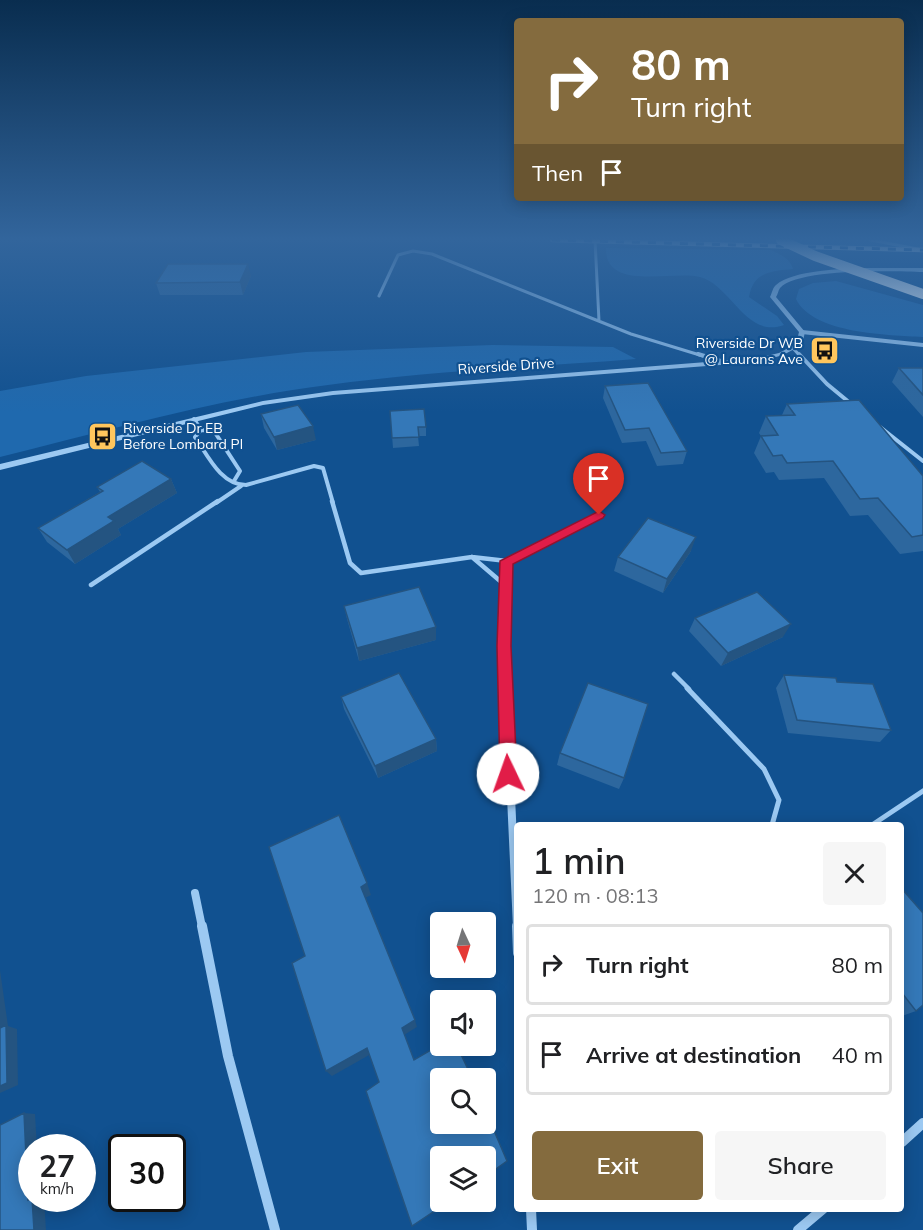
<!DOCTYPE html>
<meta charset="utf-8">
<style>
body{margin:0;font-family:Mulish,sans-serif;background:#f6f6f6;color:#202124;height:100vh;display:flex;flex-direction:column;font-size:22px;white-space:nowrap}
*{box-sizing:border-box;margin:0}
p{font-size:20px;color:#757577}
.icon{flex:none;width:33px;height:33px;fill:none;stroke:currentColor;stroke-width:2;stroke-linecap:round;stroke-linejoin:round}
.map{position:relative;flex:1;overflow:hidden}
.panel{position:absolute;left:514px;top:822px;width:390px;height:390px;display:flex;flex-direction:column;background:#fff;border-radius:6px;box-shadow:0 3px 15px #0003}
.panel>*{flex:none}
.top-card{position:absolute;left:514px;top:18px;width:390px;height:183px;border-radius:6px;box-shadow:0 3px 15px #0003;background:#846b3e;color:#fff;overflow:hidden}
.needle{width:39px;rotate:176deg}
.buttons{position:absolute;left:430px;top:912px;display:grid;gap:12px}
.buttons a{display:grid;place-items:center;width:66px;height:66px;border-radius:6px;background:#fff;box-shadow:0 3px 15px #0003;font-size:30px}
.speed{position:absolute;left:18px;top:1134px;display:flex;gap:12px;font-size:30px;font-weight:700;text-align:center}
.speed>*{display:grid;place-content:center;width:78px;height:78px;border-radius:50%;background:#fff;box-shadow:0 3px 15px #0003;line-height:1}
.speed small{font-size:15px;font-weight:400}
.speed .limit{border:3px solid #111;border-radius:9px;background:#fff;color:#111}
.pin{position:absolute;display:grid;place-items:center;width:51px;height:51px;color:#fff;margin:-62px -26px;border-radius:50% 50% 50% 0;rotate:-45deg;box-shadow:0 0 6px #0007}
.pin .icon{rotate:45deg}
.me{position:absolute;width:66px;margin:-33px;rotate:357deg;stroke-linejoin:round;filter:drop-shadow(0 0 4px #0008)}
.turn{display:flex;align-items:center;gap:21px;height:126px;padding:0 18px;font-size:27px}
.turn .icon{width:78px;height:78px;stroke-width:2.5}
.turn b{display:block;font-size:42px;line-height:51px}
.then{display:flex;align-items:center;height:57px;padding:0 18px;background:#0003;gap:12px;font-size:22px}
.round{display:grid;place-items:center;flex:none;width:63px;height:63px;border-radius:6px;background:#f6f6f6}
.headline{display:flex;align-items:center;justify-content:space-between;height:102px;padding:0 18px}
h1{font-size:36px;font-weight:600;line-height:45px}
.action{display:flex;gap:12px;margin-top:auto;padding:12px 18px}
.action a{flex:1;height:69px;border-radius:6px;background:#846b3e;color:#fff;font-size:24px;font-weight:600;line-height:69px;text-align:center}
.action a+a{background:#f6f6f6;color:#202124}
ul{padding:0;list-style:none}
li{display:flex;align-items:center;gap:18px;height:81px;margin:0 12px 9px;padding:0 6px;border:3px solid #e0e0e0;border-radius:6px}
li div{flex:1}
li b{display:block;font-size:22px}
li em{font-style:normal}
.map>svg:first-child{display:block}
.green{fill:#1f69ae}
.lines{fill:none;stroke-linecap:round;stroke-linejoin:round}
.service-far3{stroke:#9cc9f2;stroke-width:3}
.service-far2{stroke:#9cc9f2;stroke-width:4}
.service-far1{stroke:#9cc9f2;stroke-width:4.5}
.service{stroke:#9cc9f2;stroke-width:5}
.minor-far3{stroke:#9cc9f2;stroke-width:4}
.minor-far2{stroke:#9cc9f2;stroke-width:6}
.minor-far1{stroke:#9cc9f2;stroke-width:8}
.minor{stroke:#9cc9f2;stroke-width:10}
.tertiary{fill:#9cc9f2;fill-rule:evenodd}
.rail-casing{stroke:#fff;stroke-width:4.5}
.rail{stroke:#115190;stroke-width:3;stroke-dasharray:8;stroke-linecap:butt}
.motorway-bridge{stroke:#fff;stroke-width:10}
.wall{fill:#2d679e}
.shaded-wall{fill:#245481}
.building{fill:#3478b8;stroke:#245481;stroke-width:1.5}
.route{fill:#e11d48;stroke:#92132f;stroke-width:1.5}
.labels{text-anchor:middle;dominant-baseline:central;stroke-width:4.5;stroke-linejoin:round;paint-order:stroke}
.far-poi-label{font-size:14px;fill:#fff;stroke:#115190;text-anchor:end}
.far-street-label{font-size:14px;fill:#fff;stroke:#115190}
</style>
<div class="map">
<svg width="923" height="1230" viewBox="0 0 923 1230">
<rect width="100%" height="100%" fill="#115190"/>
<!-- green -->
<path class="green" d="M 648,240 L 909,240 L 923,244 L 923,248 Z
M 606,248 L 771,250 C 781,255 790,258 793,269 C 771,271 753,272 749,297 L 777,316 L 784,325 C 746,339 731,285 700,277 C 672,270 605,292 606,248 Z
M 836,281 L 923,305 L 923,337 C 889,335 813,334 796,299 L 799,289 L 813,283 Z
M 492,345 L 613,347 L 636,359 C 534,367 430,371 328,385 C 217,399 109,430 0,457 L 0,391 L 86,376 L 306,352 Z"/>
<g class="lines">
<!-- service-far3 -->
<path class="service-far3" d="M 595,240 L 599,321
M 871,240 L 923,250
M 379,296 L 398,255 L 413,251 L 432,254 L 631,334 L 703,356
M 793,348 L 800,356"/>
<!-- service-far2 -->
<path class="service-far2" d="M 698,354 L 724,362
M 799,354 L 827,384 L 850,403
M 194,419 L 201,430 L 214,431 L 240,471 L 234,481
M 880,427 L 923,461
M 201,430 L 195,437 C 208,456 221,485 246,485 L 314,466 L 323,468 L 333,503
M 216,503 L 241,486"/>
<!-- service-far1 -->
<path class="service-far1" d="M 332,501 L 350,563 L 361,573 L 472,557 L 507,561 L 599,515
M 472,557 L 506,586
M 91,585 L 218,501
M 674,674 L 689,689"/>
<!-- service -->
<path class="service" d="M 687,688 L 764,769 L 779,800 L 772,825
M 872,825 L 923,791"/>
<!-- minor-far3 -->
<path class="minor-far3" d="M 802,332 L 923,345"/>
<!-- minor-far2 -->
<path class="minor-far2" d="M 506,689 L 504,647 L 507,561"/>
<!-- minor-far1 -->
<path class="minor-far1" d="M 506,688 L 517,927
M 195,893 L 202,927"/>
<!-- minor -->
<path class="minor" d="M 202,926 L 228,1056 L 275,1230
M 517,926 L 518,953
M 902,1142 L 923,1123
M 531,1209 L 532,1230
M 798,1230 L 823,1209"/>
<!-- tertiary -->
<path class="tertiary" d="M 864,268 L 923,268 L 923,272 C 896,271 797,268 780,288 C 778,291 778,294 776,297 L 805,332 L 802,345 L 783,355 L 758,362 L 333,395 L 263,405 L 0,470 L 0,464 L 263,401 L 333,391 L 758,358 L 779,353 L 796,344 L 799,332 L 770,297 C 772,293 773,287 776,285 C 793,270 842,269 864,268 Z"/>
<defs>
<path id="rail" d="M 552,240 L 923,250"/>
</defs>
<!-- rail casing -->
<use href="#rail" class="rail-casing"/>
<!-- rail -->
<use href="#rail" class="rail"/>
<!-- motorway-bridge -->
<path class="motorway-bridge" d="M 781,240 L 815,256 L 923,294"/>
</g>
<!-- wall -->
<path class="wall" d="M 251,276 L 243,295 L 160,295 L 156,283 Z
M 899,368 L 923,368 L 923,417 L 892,382 Z
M 605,386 L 687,451 L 683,464 L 657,466 L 646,441 L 622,443 L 603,398 Z
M 787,404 L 923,476 L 923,551 L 900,554 L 868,515 L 850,516 L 824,478 L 779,480 L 774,472 L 766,473 L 754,453 L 761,436 L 759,433 L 766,416 L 782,415 Z
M 390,411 L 426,427 L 426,436 L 418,436 L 419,446 L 393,448 Z
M 261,414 L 316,440 L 277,450 L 264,428 Z
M 171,479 L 177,493 L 118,529 L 121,535 L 75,564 L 47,542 L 38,528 L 100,492 L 97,487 Z
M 691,551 L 663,593 L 614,571 L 618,557 Z
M 344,606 L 436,640 L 359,661 L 347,619 Z
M 695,618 L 783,637 L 721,666 L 689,631 Z
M 784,675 L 837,682 L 891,730 L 880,742 L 788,733 L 776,688 Z
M 341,697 L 436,739 L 437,751 L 378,778 L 344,709 Z
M 560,753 L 624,778 L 619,789 L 557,765 Z
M 902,889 L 916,1011 L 902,1016 Z"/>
<!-- shaded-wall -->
<path class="shaded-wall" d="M 248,264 L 251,276 L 243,295 L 240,282 Z
M 313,426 L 316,440 L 277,450 L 274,437 Z
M 171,479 L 177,493 L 118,529 L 121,535 L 75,564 L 67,550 L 108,517 Z
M 696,537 L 691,551 L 663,593 L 667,579 Z
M 791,624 L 783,637 L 721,666 L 728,653 Z
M 436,627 L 436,640 L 359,661 L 357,648 Z
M 436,739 L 437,751 L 378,778 L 375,766 Z
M 367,883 L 371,895 L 365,898 L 361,887 Z
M 0,970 L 8,1026 L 17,1029 L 18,1085 L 0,1093 Z
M 415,1020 L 417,1027 L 404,1035 L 402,1028 Z
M 367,1048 L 371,1054 L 332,1076 L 326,1071 Z
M 24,1113 L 35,1114 L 37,1148 L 32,1148 L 32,1198 L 44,1198 L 46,1230 L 34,1230 L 28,1200 Z"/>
<!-- building -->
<path class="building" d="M 168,264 L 248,264 L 240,282 L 156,283 Z
M 899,368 L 923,368 L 923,395 Z
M 648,383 L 687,451 L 661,453 L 649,428 L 625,430 L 605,386 Z
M 859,400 L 923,476 L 923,535 L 912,537 L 878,498 L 860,499 L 833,461 L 787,463 L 782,455 L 773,456 L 761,436 L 778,435 L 766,416 L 795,415 L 787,404 Z
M 298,405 L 313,426 L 274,437 L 261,414 Z
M 424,409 L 426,427 L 418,427 L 419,437 L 392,438 L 390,411 Z
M 142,461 L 171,479 L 108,517 L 114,521 L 67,550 L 38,528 L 103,491 L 97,487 Z
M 648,518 L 696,537 L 667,579 L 618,557 Z
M 419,587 L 436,627 L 357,648 L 344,606 Z
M 757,592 L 791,624 L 728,653 L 695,618 Z
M 399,673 L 436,739 L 375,766 L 341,697 Z
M 784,675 L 836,678 L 837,682 L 873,684 L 891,730 L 797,720 Z
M 588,683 L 648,704 L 624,778 L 560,753 Z
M 339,815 L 367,883 L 361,887 L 415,1020 L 402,1028 L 414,1060 L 441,1044 L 441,1046 L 457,1046 L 472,1078 L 441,1078 L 441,1124 L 486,1124 L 486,1112 L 507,1161 L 486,1176 L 486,1156 L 441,1156 L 441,1202 L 448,1202 L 412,1226 L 366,1091 L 379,1082 L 367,1048 L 326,1071 L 292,963 L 305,956 L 269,847 Z
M 902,889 L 923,913 L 923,1005 L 916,1011 L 902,993 Z
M 6,1025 L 7,1083 L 0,1086 L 0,1028 Z
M 24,1113 L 28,1200 L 32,1198 L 34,1230 L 0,1230 L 0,1125 Z"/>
<!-- sky -->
<linearGradient id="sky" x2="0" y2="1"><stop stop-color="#092d4f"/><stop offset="0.58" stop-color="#32659c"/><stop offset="1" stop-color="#32659c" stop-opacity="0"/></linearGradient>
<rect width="923" height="412" fill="url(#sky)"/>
<!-- route -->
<path class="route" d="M 599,511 L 605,515 L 603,518 L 513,564 L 511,646 L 517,774 L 514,779 L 508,781 L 503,779 L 500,774 L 497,646 L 500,561 Z"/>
<!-- icons -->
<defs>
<symbol id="bus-square" viewBox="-11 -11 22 22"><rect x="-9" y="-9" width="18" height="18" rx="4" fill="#ffc65d" stroke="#115190"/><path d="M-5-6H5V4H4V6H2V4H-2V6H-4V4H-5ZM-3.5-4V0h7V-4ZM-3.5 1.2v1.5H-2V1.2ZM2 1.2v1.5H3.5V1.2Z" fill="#111"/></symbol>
</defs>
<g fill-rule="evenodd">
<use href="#bus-square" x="808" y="334" width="33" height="33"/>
<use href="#bus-square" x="86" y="420" width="33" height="33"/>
</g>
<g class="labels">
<!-- far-poi labels -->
<g class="far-poi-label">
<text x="803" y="343">Riverside Dr WB<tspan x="803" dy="16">@ Laurans Ave</tspan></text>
<text x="123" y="428" text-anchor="start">Riverside Dr EB<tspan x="123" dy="16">Before Lombard Pl</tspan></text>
</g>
<!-- far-street labels -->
<g class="far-street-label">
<text transform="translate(506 366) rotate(-4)">Riverside Drive</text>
</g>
</g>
</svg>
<div class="buttons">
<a><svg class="needle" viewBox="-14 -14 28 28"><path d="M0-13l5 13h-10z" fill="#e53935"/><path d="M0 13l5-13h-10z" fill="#757577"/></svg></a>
<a><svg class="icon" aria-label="sound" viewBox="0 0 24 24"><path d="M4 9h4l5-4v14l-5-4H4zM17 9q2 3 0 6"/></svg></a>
<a><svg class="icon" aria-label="search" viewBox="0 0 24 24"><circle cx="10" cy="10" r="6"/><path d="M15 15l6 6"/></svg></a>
<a><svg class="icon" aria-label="layers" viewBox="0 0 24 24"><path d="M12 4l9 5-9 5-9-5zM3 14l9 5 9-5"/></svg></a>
</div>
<div class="speed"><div>27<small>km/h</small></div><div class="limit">30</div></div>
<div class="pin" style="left:599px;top:515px;background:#d93025"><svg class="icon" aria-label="arrive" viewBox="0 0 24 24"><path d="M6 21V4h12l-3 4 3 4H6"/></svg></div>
<svg class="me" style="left:508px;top:774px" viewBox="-20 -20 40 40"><circle r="19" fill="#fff"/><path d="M0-13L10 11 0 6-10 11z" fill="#e11d48"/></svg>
<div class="top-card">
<div class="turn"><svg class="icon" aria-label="right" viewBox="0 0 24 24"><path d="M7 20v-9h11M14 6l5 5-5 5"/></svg><div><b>80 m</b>Turn right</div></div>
<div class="then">Then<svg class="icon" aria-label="arrive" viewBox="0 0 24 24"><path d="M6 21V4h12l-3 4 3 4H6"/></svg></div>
</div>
<section class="panel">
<div class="headline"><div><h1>1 min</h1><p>120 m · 08:13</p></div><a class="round"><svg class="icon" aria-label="close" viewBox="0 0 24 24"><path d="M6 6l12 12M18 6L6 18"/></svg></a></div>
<ul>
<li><svg class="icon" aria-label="right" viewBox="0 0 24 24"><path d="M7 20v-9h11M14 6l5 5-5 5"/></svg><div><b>Turn right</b></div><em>80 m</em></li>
<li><svg class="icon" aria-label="arrive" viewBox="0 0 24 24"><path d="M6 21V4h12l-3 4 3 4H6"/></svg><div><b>Arrive at destination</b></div><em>40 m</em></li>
</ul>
<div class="action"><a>Exit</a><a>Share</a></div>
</section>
</div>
